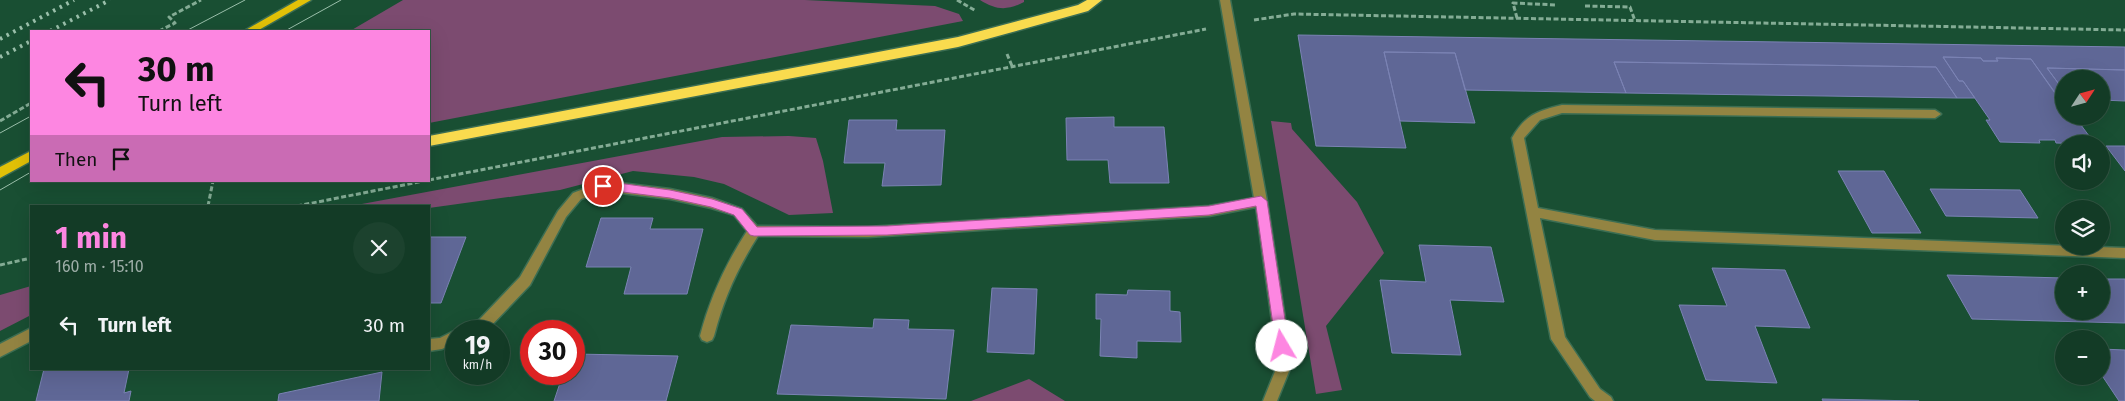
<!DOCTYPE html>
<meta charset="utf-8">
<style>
body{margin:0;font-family:"Fira Sans",sans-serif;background:#1c422e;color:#f1f3f6;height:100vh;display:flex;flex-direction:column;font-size:19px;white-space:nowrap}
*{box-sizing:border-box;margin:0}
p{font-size:16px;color:#9dada7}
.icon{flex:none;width:28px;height:28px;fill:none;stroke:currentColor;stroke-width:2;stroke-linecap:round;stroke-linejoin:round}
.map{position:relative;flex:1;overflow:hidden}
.details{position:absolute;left:30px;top:205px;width:400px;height:165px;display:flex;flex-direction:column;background:#133b26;border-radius:0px;box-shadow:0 5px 20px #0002,0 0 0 1px #325543}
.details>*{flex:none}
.top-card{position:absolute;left:30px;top:30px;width:400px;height:152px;border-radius:0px;box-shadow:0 5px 20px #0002,0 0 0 1px #325543;background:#fd86e1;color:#111;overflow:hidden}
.needle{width:32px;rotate:54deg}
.controls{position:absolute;left:2055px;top:70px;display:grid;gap:10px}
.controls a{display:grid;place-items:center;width:55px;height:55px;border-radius:50%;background:#133b26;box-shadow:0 5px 20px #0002,0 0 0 1px #325543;font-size:25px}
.speed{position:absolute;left:445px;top:320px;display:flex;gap:10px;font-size:25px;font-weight:700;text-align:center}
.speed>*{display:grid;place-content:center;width:65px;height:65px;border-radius:50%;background:#133b26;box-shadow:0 5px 20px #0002,0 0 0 1px #325543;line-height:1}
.speed small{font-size:12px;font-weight:400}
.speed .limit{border:8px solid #d22;background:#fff;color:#111}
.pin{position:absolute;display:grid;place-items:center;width:42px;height:42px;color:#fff;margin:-21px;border:2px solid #fff;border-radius:50%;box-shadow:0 1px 5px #0007}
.me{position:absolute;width:55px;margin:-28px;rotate:352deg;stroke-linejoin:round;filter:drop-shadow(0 0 4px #0008)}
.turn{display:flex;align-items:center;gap:18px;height:105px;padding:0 25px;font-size:22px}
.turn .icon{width:65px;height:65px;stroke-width:2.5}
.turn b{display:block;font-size:35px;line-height:42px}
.then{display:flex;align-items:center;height:48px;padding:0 25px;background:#0003;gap:10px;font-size:19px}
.round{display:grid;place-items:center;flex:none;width:52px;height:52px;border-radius:26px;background:#1c422e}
.overview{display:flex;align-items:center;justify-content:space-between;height:85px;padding:0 25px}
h1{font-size:30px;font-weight:700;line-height:38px;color:#fd86e1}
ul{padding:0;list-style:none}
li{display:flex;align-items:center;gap:15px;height:70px;padding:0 25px}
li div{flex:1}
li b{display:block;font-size:19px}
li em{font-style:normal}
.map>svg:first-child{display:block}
.green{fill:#7c4b70}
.building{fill:#5f6796;stroke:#7b83b4}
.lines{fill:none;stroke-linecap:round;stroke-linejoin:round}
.minor-casing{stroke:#3c6e53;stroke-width:3}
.major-casing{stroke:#3c6e53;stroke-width:3}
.highway-casing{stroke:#3c6e53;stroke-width:3}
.path{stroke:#84ac95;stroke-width:3;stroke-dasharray:5 2.5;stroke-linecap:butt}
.minor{fill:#938442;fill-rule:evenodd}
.major{fill:#e2c107;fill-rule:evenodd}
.highway{fill:#f9db4e;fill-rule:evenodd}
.tram{stroke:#9abfaa;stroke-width:1}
.rail{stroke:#9abfaa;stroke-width:4;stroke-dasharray:2.5 5;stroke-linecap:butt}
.route{fill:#fd86e1;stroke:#a45792}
</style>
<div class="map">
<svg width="2125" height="401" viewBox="0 0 2125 401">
<rect width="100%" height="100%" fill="#194f33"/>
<!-- green -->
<path class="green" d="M 403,0 L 805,0 L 935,6 L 959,14 L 963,21 L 429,123 L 429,31 L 350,31 Z
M 980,0 L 1024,0 L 1024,2 C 1007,11 996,10 980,0 Z
M 1271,121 L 1291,123 L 1292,129 L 1357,202 L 1384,253 L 1326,326 L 1342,390 L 1316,394 Z
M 789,136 L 816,138 L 823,161 L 833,213 L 789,215 L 724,184 L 694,177 L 633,171 L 560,190 L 429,208 L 429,206 L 351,206 L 722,137 Z
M 31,286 L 31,315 L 0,331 L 0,295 Z
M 1029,379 L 1065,401 L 971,401 Z"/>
<!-- building -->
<path class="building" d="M 1298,35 L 2125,47 L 2125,70 L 2047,68 L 2064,91 L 2064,100 L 2059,99 L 2031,59 L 1996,58 L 1998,61 L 1983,61 L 1981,58 L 1943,57 L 1959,81 L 1963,81 L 1975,98 L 1957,98 L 1936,67 L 1614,62 L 1626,93 L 1465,90 L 1455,53 L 1384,52 L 1406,148 L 1316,146 Z
M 1384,52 L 1455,53 L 1475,123 L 1400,121 Z
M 1943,57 L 1981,58 L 1983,61 L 1998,61 L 1996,58 L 2031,59 L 2064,105 L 2064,116 L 2072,116 L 2075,121 L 2078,121 L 2095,144 L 2056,143 L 2055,140 L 2039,140 L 2040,143 L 2000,142 L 1986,120 L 1990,120 L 1963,81 L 1959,81 Z
M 1614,62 L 1936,67 L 1957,98 L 1626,93 Z
M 2047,68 L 2125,70 L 2125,101 L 2101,100 L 2101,79 L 2064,79 L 2064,91 Z
M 1114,117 L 1114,127 L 1164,127 L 1169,183 L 1110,183 L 1108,160 L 1067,160 L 1066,118 Z
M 849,120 L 897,120 L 896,130 L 945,130 L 941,185 L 882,186 L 885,163 L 844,163 Z
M 2106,146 L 2125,146 L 2125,171 Z
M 1838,171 L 1884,171 L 1921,233 L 1872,233 Z
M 1930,189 L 2020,190 L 2038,218 L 1946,216 Z
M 601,218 L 653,218 L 650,229 L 703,229 L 687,294 L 624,294 L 631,267 L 586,267 Z
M 429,237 L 466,237 L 441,303 L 429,303 Z
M 1419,245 L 1491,247 L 1504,302 L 1450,300 L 1461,355 L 1392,353 L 1380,280 L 1426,282 Z
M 1712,268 L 1785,270 L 1810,328 L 1755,326 L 1777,383 L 1706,380 L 1679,305 L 1727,306 Z
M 1947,275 L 2064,278 L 2064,311 L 2101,311 L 2101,279 L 2125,279 L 2125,323 L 1972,319 Z
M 992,288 L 1037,289 L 1034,354 L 987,352 Z
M 1128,290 L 1170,291 L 1170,311 L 1180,312 L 1181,342 L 1137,341 L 1137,358 L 1100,356 L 1101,319 L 1096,319 L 1096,294 L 1127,295 Z
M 874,319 L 909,320 L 908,329 L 954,330 L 946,399 L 777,394 L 791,325 L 873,328 Z
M 2101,349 L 2125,350 L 2125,401 L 2119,401 L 2101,374 Z
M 574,354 L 678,356 L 666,401 L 554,401 L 563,374 L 574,374 Z
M 44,369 L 129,369 L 124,393 L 131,391 L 129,401 L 36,401 Z
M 382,372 L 379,401 L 278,401 L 279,394 Z
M 1822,399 L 1919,401 L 1823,401 Z"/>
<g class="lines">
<defs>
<path id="minor" d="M 1220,0 L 1230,0 L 1267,201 L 1292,364 L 1277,401 L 1263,401 L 1278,364 L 1256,207 L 1209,216 L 868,237 L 758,236 C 737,269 724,298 714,336 L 712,340 L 707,342 L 702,340 L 700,336 C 710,298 725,265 747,231 L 734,215 L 711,208 L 670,199 L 604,191 L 581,199 L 566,217 L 530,285 L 489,328 L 481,331 L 460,331 L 462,327 L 479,320 L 520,277 L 558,211 L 573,193 L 599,183 L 603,181 L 670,189 L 712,198 L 742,209 L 757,226 L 868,227 L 1209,206 L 1254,198 Z
M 1562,105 L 1935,110 L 1941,114 L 1935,118 L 1562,113 L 1540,120 L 1524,138 L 1538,208 L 1655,230 L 2125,248 L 2125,258 L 1655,240 L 1540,218 L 1565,337 L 1600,389 L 1611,397 L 1613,401 L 1595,401 L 1590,397 L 1551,339 L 1512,138 C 1525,115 1537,111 1562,105 Z
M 31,328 L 31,341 L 0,357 L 0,344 Z
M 456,330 L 459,331 L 456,331 L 456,342 L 442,349 L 429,351 L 429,339 L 440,338 Z"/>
<path id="major" d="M 298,0 L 311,0 L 257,31 L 244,31 Z
M 31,151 L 31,161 L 0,178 L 0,167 Z"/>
<path id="highway" d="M 1087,0 L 1102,0 L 1088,11 L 958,47 L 429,146 L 429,136 L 958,37 L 1078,5 Z"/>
</defs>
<!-- minor casing -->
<use href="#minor" class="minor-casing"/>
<!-- major casing -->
<use href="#major" class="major-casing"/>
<!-- highway casing -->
<use href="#highway" class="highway-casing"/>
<!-- path -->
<path class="path" d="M 957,0 L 976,11
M 1585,6 L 1630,7 L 1635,21
M 1517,18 L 1513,3 L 1557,5
M 1254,20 L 1294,14 L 2125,30
M 159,31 L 175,23 L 169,17 L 201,0
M 1007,54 L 1012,66
M 0,121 L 31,103
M 429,180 L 1206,29
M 208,206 L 213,181
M 297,206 L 424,181
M 0,265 L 31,258"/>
<!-- minor -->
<use href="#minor" class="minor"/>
<!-- major -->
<use href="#major" class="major"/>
<!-- highway -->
<use href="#highway" class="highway"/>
<!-- tram -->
<path class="tram" d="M 186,31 L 245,0
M 285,31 L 341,0
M 0,133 L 31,116
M 0,190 L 31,172"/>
<!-- rail -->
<path class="rail" d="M 50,31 L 110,0
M 0,39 L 74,0
M 0,57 L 31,41"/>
</g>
<!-- route -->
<path class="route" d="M 603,181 L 670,190 L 712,199 L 742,209 L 757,227 L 887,226 L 1209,206 L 1261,196 L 1267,201 L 1289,346 L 1287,349 L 1282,351 L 1278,349 L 1276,346 L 1256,206 L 1209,215 L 887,235 L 754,236 L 750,235 L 734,215 L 711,207 L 670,198 L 599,189 L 597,186 L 599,183 Z"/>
</svg>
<div class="controls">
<a><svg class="needle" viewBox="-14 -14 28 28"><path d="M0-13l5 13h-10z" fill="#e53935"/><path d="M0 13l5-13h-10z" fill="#9dada7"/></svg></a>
<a><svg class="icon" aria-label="sound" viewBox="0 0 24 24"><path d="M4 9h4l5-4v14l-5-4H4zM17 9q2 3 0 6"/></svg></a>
<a><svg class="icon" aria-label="layers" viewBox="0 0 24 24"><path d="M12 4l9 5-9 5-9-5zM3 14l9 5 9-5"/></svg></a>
<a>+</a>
<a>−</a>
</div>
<div class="speed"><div>19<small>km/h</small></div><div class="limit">30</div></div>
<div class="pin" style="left:603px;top:186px;background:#d93025"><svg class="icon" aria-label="arrive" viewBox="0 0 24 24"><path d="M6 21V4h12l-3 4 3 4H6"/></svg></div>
<svg class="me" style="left:1282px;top:346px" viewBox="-20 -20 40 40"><circle r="19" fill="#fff"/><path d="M0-13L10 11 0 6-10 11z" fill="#fd86e1"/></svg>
<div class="top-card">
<div class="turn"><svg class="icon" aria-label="left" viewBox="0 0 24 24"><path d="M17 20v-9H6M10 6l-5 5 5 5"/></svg><div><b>30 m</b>Turn left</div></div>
<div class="then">Then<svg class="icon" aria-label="arrive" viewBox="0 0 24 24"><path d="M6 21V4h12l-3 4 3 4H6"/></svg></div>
</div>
<section class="details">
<div class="overview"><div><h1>1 min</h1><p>160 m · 15:10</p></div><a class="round"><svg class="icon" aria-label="close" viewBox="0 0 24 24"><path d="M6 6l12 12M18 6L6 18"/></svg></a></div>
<ul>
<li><svg class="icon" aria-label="left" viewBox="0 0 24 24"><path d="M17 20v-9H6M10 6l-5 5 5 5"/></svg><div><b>Turn left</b></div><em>30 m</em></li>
</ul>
</section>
</div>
